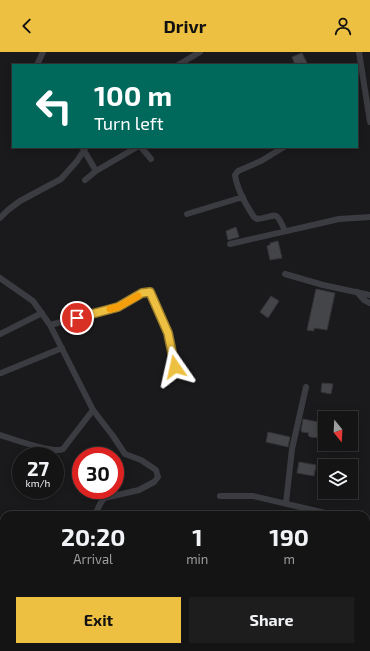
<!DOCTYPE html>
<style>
body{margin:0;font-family:"Exo 2",sans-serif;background:#1d1d1e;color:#f1f3f6;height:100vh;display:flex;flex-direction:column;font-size:15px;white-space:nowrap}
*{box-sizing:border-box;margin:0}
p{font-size:13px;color:#9d9ea0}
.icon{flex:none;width:22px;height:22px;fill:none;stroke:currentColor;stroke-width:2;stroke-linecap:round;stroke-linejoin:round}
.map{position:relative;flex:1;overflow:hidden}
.details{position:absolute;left:0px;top:459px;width:370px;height:140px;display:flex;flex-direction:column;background:#141415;border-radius:12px 12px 0 0;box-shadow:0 2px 10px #0003,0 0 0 1px #333334}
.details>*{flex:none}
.guide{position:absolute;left:12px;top:12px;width:346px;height:84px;border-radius:0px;box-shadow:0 2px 10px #0003,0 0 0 1px #333334;background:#00695c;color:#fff;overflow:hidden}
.needle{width:26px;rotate:162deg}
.fabs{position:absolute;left:318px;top:359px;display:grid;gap:8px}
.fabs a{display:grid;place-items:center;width:40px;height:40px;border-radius:0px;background:#141415;box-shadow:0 2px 10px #0003,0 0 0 1px #333334;font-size:20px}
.speed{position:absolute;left:12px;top:395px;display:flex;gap:8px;font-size:20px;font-weight:700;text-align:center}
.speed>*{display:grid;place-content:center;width:52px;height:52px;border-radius:50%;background:#141415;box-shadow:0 2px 10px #0003,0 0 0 1px #333334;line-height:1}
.speed small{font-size:10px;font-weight:400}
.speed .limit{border:6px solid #d22;background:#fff;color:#111}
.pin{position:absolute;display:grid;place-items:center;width:34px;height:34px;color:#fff;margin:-17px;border:2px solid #fff;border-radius:50%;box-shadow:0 1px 4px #0007}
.me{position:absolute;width:44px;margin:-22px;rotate:349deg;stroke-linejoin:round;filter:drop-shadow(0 0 3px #0008)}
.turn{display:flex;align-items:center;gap:14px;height:84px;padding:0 16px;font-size:18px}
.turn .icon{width:52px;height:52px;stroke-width:2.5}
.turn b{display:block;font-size:28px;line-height:34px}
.eta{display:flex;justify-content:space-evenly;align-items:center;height:68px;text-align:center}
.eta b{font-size:24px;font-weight:700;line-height:28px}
.button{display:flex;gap:8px;margin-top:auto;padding:8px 16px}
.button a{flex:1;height:46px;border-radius:0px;background:#eec041;color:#111;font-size:16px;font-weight:700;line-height:46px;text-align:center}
.button a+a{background:#1d1d1e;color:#f1f3f6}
header{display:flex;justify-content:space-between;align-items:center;height:52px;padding:0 16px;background:#eec041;color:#111;font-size:18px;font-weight:700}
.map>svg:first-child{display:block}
.building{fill:#444549;stroke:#353438}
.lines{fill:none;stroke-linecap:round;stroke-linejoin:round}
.street{stroke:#3b3c41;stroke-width:6}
.route-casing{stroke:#9b7d2a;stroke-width:10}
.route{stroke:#eec041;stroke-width:7}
.slow{stroke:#f59e0b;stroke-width:7}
</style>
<header><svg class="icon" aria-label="back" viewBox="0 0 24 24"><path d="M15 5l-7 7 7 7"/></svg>Drivr<svg class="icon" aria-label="person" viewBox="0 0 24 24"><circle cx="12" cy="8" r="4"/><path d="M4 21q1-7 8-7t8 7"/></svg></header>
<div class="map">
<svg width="370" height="599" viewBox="0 0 370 599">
<rect width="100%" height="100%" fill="#1a1a1c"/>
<!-- building -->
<path class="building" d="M 302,1 L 308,13 L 295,13 L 292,5 Z
M 236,175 L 239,185 L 228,188 L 226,179 Z
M 278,189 L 282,206 L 270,208 L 267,194 L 270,193 L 270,191 Z
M 316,237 L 335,241 L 327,278 L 314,276 L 314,279 L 307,278 Z
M 271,244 L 279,249 L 268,266 L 260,260 Z
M 322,331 L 333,332 L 331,342 L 321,340 Z
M 303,367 L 323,371 L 325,374 L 323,383 L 319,386 L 310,385 L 308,383 L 309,381 L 302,380 L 301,378 Z
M 268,380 L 290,385 L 288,395 L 266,390 Z
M 299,410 L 316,413 L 314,424 L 297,421 Z"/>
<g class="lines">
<!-- street -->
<path class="street" d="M 359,0 L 370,70
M 37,13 L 43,0
M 178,13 L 200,0
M 82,95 L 96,119
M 141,95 L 151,107
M 284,95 L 261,109 L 238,119 L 235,123 C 237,137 246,153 254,165 L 257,167 C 277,165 275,156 285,179
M 85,128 L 96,119 L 137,95
M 187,162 L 243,145
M 0,166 L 8,158 L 20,149 L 61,127 L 77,109 L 86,95
M 230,192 L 339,167 L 370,165
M 285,222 L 323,233 L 370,243
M 0,226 L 33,249 L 50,273 L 93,358 L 113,384 L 125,402 L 141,408 L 156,418 L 158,425 L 154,430 L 139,438 L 104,446 L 100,452 L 95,463
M 357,240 L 364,248 L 370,251
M 50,273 L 118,255 L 142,241 L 150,240 L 168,281 L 175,315
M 0,282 L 42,261
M 1,321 L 62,296
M 0,383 C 13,387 53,402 63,397 L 93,358
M 220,444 L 253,444 L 334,463
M 286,451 L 292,397 L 306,335
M 366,470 L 370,470
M 366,557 L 370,556
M 184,595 L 186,599
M 0,596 L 2,599
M 79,599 L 79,595
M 255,599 L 255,595
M 312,599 L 313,595"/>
</g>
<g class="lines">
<defs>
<path id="route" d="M 77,266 L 118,255 L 142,241 L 150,240 L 168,281 L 175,315"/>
</defs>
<!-- route casing -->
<use href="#route" class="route-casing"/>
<!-- route -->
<use href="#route" class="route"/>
<!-- slow -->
<path class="slow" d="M 110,257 L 118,255 L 138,244"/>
</g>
</svg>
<div class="fabs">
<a><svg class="needle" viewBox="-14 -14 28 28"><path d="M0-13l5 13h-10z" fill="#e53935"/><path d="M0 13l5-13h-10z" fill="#9d9ea0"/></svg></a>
<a><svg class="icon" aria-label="layers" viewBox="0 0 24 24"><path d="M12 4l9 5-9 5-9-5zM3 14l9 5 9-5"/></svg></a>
</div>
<div class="speed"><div>27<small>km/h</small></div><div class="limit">30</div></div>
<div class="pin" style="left:77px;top:266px;background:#d93025"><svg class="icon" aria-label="arrive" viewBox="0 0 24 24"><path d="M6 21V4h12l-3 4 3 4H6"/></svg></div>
<svg class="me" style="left:175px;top:315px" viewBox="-20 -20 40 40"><path d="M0-17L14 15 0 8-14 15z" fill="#eec041" stroke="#fff" stroke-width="4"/></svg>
<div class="guide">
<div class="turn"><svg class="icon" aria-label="left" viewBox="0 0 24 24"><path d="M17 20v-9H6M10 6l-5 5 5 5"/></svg><div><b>100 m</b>Turn left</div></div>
</div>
<section class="details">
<div class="eta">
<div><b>20:20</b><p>Arrival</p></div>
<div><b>1</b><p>min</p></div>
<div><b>190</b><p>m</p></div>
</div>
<div class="button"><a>Exit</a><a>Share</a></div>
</section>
</div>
